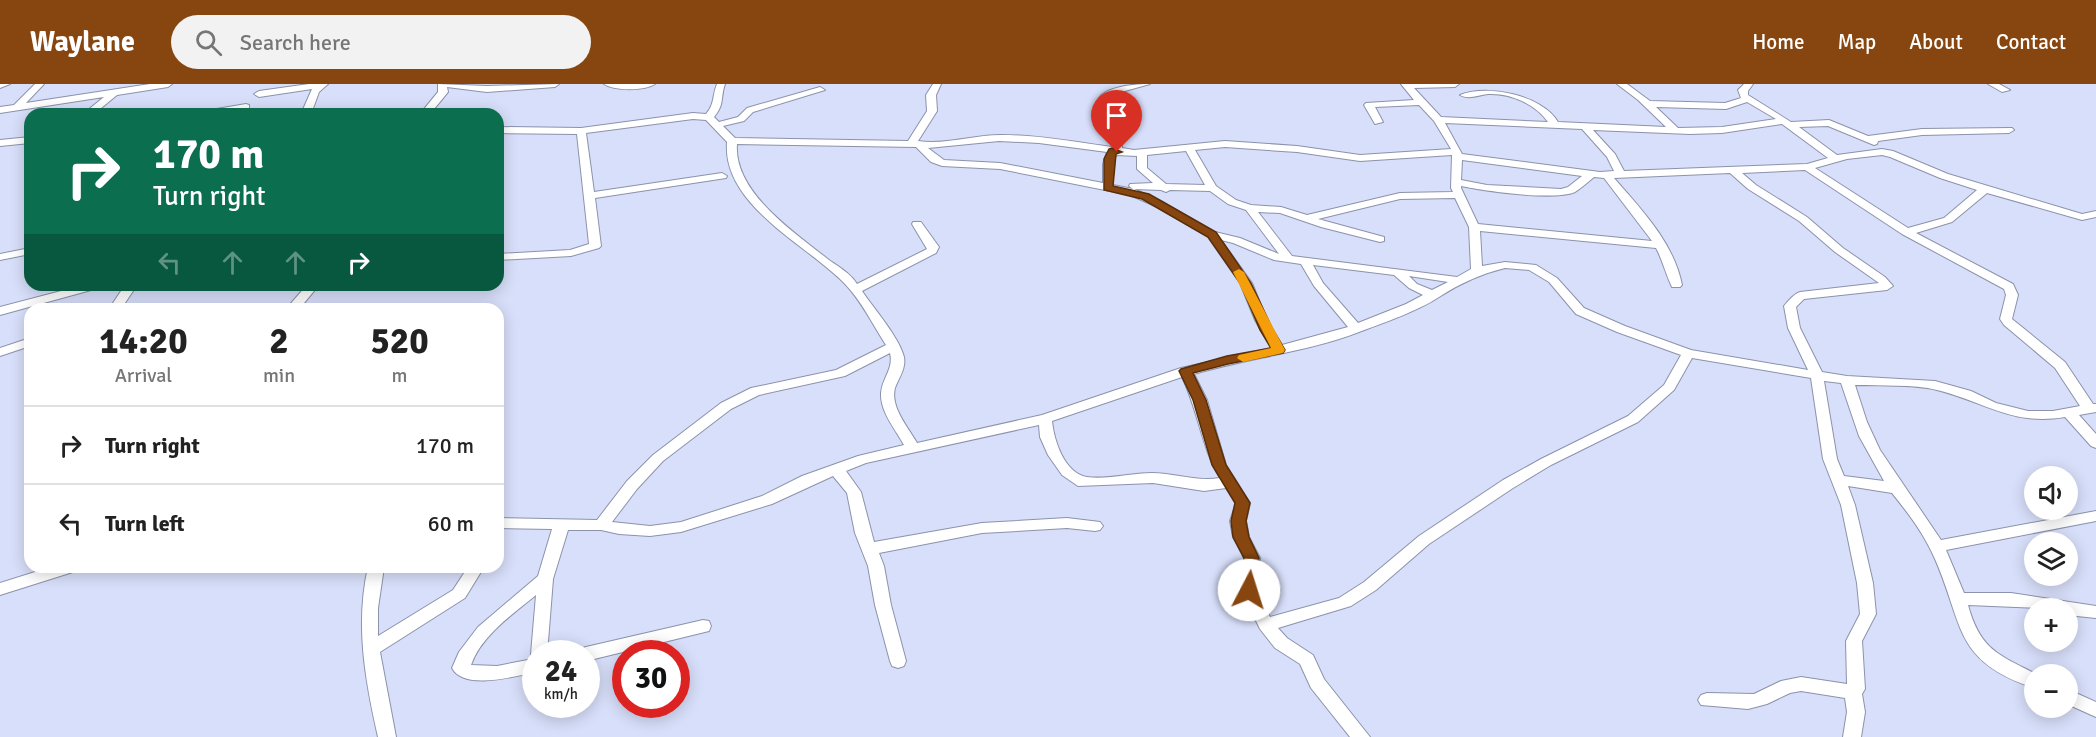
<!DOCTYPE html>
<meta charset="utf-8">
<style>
body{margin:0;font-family:Signika,sans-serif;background:#f2f2f2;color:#222;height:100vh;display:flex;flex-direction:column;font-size:22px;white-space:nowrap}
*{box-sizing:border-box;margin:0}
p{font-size:20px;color:#767676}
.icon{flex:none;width:33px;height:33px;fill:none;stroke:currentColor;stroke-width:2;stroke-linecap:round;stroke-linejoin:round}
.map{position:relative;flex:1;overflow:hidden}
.panel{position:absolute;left:24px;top:219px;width:480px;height:270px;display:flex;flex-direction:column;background:#fff;border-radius:18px;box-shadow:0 3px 15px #0003}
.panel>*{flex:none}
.hud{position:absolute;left:24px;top:24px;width:480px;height:183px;border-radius:18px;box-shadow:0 3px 15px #0003;background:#0b6e4f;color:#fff;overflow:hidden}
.fabs{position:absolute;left:2024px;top:382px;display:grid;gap:12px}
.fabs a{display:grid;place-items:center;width:54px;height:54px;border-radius:50%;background:#fff;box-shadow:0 3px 15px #0003;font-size:30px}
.speed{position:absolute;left:522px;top:556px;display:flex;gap:12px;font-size:30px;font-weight:700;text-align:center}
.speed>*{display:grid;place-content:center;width:78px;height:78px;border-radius:50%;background:#fff;box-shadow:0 3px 15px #0003;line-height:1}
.speed small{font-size:15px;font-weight:400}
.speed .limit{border:9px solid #d22;background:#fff;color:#111}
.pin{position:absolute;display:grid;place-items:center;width:51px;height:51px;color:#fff;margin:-62px -26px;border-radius:50% 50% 50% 0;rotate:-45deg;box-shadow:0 0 6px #0007}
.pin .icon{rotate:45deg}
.me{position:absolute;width:66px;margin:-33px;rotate:5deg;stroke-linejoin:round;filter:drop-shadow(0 0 4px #0008)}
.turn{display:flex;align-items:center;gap:21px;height:126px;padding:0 30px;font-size:27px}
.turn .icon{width:78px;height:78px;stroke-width:2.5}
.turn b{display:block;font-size:42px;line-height:51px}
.lanes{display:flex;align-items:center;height:57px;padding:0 30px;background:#0003;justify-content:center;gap:30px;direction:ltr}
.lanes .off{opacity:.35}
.eta{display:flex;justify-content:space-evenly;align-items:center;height:102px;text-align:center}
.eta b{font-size:36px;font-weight:700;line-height:42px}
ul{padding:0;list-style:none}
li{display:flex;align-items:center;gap:18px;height:78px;padding:0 30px;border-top:2px solid #e0e0e0}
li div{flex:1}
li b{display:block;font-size:22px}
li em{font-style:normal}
header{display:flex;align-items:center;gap:36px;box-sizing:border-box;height:84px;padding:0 30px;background:#87460f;color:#fff}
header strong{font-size:28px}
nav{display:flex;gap:33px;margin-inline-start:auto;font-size:21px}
.search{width:420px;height:54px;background:#f2f2f2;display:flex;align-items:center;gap:15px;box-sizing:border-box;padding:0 21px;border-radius:33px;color:#767676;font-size:22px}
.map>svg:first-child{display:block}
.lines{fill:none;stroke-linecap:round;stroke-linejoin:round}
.minor-casing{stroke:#8b92ab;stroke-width:2}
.minor{fill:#fff;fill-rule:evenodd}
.route{fill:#87460f;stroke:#582e0a;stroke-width:1.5}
.slow{fill:#f59e0b}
</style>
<header>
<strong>Waylane</strong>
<div class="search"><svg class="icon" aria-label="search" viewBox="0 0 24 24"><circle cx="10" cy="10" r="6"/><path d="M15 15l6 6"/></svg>Search here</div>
<nav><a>Home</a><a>Map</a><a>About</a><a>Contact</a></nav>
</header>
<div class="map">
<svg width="2096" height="653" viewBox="0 0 2096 653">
<rect width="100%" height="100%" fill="#d8dffa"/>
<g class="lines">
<defs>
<path id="minor" d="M 0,0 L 10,0 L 0,4 Z
M 35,0 L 44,0 L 26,19 L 150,0 L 172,0 L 168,3 L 117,11 L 94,30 L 83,30 L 104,13 L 0,29 L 0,23 L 14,21 Z
M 309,0 L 328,0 L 319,8 L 311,30 L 301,30 L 312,5 L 259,13 L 254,10 L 259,7 Z
M 438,0 L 487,2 L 559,0 L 555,3 L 487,8 L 447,3 L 448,8 L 430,30 L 420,30 L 438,8 Z
M 604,0 L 655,0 C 645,7 614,7 604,0 Z
M 717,0 L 725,0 C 720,14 725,20 714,33 L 719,38 L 738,33 L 747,24 L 820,3 L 825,6 L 753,28 L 744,37 L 723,42 L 735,54 L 908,57 L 927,27 L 926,11 L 933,0 L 941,0 L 936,11 L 937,27 L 918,57 C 946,61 973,51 1001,51 C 1038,51 1075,58 1112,63 C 1111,56 1113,45 1110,39 C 1107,33 1100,29 1098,23 C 1093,2 1138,0 1150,0 L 1114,10 L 1108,18 L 1108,24 L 1120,39 L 1122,64 L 1134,66 L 1225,57 L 1297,62 L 1360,71 L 1451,65 L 1434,37 L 1419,21 L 1375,23 L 1383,38 L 1375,40 L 1364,21 L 1366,19 L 1414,16 L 1401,0 L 1459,0 L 1455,3 L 1414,4 L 1441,33 L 1548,38 C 1535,20 1511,9 1488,10 C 1479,11 1468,16 1460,11 C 1487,0 1542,11 1558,38 L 1666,43 L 1638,16 L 1617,0 L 1627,0 L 1650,17 L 1725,19 L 1741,14 L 1738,6 L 1744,0 L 1753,0 L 1748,7 L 1748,11 L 1791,38 L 1829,36 L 1868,52 L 1922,45 L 2012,44 L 2014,46 L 2009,49 L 1922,51 L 1878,57 L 1877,60 L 1874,61 L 1828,42 L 1799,43 L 1837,71 L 1882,65 L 1893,67 L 1948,90 L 2082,130 L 2096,127 L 2096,133 L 2082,136 L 1987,109 L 1952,138 L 1916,149 L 2013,200 L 2018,211 L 2012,235 L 2065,278 L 2093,320 L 2096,320 L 2096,328 L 2079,331 L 2096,350 L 2096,364 L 2091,362 L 2065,333 C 2012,342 1985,318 1937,306 C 1913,300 1880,302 1855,301 L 1867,338 L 1880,366 L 1941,456 L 2096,427 L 2096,437 L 1946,466 L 1964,509 L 2011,509 L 2096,522 L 2096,534 L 2067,531 L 2067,525 L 1968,521 C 1980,566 1999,571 2038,591 L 2034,591 L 2034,604 C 1953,577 1964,541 1935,475 C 1924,450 1909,430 1892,409 L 1848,402 L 1855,421 L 1873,499 L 1876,530 L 1862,557 L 1865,605 L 1862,610 L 1865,628 L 1861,653 L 1843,653 L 1847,628 L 1845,614 L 1801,607 L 1790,609 L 1767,620 L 1748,625 L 1701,621 L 1698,616 L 1701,611 L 1707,609 L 1754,610 L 1781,597 L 1801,593 L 1847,600 L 1846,557 L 1860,530 L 1857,499 L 1841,421 L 1823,375 L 1811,294 L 1692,274 L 1674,306 L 1638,338 L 1551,381 L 1513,404 L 1429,460 L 1376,506 L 1351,522 L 1278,544 L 1287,554 L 1313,571 L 1324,595 L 1370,653 L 1350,653 L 1311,604 L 1300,580 L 1275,564 L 1260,545 L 1241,506 L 1244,474 L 1233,453 L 1230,437 L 1236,419 L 1226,404 L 1204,407 L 1153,399 L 1078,402 L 1062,391 L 1048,371 L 1040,353 L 1039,341 L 866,379 L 846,387 L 861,408 L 874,458 L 982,439 L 1067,434 L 1100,438 L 1103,442 L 1100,446 L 1095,447 L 1067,444 L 982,449 L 879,469 L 884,482 L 891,521 L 906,577 L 904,582 L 898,584 L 892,582 L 890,577 L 875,521 L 868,482 L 855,449 L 847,409 L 833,392 L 772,420 L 681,448 L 650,452 L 619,450 L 601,446 L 568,446 L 553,495 L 547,570 L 536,570 L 536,588 C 515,592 464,607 452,584 L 459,568 L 478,543 L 538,492 L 552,445 L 498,444 L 498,434 L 597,436 L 627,397 L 653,371 L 721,319 L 751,304 L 836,286 L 886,261 C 873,241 861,216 845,200 C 808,161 722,122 727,58 L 706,36 L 693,35 L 586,49 L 594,108 L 722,89 L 727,92 L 726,94 L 595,114 L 601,162 L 599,164 L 571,172 L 498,176 L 498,170 L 570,166 L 589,160 L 577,50 L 498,49 L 498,43 L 581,44 L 693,29 L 706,30 C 715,20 712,12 717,0 ZM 1747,18 L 1776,35 L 1722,43 L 1678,44 L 1656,23 L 1726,25 ZM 1445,39 L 1582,45 L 1607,73 L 1614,87 L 1600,88 L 1462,70 ZM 1782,40 L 1828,74 L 1807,80 L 1624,87 L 1615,70 L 1593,46 L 1690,50 L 1722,49 ZM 999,57 L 1039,59 L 1107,68 L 1103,80 L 1103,99 L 1000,79 L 944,76 L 928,64 ZM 737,60 L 916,63 L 931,78 L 942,82 L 1000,85 L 1130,111 L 1155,122 L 1208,153 L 1240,199 L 1255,236 L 1271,264 L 1181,284 L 1042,331 L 917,359 C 908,343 890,323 895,304 C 899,293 906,285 904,273 C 899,253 874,225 862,207 L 936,169 L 939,163 L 921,138 L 913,138 L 912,140 L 927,165 L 857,200 C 851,190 839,183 829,176 C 796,150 733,108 737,60 ZM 1225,63 L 1297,68 L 1360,77 L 1452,71 L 1451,104 L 1453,108 L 1400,109 L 1307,131 L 1281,123 L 1251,121 L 1236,116 L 1216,102 L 1195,66 ZM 1186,67 L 1205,101 L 1166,100 L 1147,84 L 1147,71 ZM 1116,71 L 1137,72 L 1137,85 L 1153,99 L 1130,100 L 1129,102 L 1133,105 L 1113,101 L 1113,80 ZM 1882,71 L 1890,73 L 1940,94 L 1977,106 L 1944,134 L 1908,144 L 1815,84 L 1847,75 ZM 1462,76 L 1582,92 L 1568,103 L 1561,105 L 1487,101 L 1461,96 ZM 1805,86 L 1902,150 L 2004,205 L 2006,211 L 2000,235 L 2004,241 L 2055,284 L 2080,322 L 2053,327 L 2028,327 L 1996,319 L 1971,307 L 1935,297 L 1847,292 L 1822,288 L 1800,244 L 1796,223 L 1804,215 L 1887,206 L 1893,202 L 1885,193 L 1843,164 L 1807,133 L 1756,101 L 1742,89 ZM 1730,89 L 1748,105 L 1799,137 L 1835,168 L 1879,199 L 1800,208 C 1794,210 1788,217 1784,222 L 1788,244 L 1808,286 L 1691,266 L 1625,242 L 1584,224 L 1557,194 L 1536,181 L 1505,178 L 1482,182 L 1480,147 L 1656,164 C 1663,177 1666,191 1672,203 L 1680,203 L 1682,201 C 1674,159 1641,125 1614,94 ZM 1594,93 L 1604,94 L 1652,157 L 1478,140 L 1461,104 L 1461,102 C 1485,107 1554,117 1575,108 C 1581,104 1588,98 1594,93 ZM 1134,105 L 1161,106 L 1166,108 L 1170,106 L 1210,107 L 1228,120 L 1246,126 L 1279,170 L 1240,154 L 1215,148 L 1163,118 ZM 1455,114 L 1469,143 L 1471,185 L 1457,193 L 1292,172 L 1258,128 L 1280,129 L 1321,143 L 1380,158 L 1384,157 L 1384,153 L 1318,135 L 1400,115 ZM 1221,156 L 1233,159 L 1274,176 L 1301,180 L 1314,202 L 1348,243 L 1282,261 L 1267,236 L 1252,199 ZM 1313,181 L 1394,191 L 1409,204 L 1423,211 L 1406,220 L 1358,239 L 1323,199 ZM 1505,184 L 1529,186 L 1549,198 L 1576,230 L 1617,248 L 1681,271 L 1664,301 L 1628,332 L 1541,375 L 1503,396 L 1419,452 L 1364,498 L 1339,514 L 1270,533 L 1257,506 L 1260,474 L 1249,453 L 1246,437 L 1250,419 L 1226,381 L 1207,316 L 1194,290 C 1248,274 1307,268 1359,248 C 1383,239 1418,227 1439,213 C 1459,200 1480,190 1505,184 ZM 1409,192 L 1448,198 L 1432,206 L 1417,200 ZM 890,269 C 894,285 882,294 881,309 C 880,328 896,346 904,361 L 858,372 L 802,392 L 762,412 L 681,438 L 650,442 L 612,438 L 637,405 L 663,377 L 731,325 L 759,311 L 845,292 ZM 1182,293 C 1198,326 1202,365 1220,394 C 1196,398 1175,389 1152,389 C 1132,389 1106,396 1087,393 C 1064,389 1054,356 1052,337 ZM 1824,297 L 1841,299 L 1859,352 L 1884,397 L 1844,392 L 1837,375 ZM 536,511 L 531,570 L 533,575 L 497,582 L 471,581 C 481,552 513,530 536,511 Z
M 1988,0 L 1999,0 L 2010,6 L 2002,8 Z
M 246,20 L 249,21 L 249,25 L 221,30 L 200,30 L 205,27 Z
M 30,53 L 30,59 L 0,62 L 0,56 Z
M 30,164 L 30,170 L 0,176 L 0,170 Z
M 84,201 L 104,201 L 102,203 L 0,231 L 0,223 Z
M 125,201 L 137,201 L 121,225 L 109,225 Z
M 307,201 L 319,201 L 299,225 L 286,225 Z
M 30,254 L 30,262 L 0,272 L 0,264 Z
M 51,483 L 78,483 L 76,487 L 0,511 L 0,499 Z
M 368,483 L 384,483 L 378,524 L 378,552 L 453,506 L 468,483 L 484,483 L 465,514 L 380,568 L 396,653 L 378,653 C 365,596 355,540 368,483 Z
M 703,536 L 709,537 L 711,542 L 709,547 L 586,577 L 586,570 L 578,570 L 580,565 L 586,563 Z
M 2067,605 L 2096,618 L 2096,633 L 2067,620 Z"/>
</defs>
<!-- minor casing -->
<use href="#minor" class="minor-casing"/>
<!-- minor -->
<use href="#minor" class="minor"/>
</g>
<!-- route -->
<path class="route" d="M 1112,64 L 1122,68 L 1116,70 L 1113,102 L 1149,110 L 1216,148 L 1251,199 L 1273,246 L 1285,266 L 1283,269 L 1228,280 L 1193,289 L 1206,316 L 1226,381 L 1250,419 L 1246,437 L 1249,453 L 1259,474 L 1257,506 L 1255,511 L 1249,512 L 1244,511 L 1241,506 L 1244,474 L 1233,453 L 1231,437 L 1235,419 L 1212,381 L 1193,316 L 1179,287 L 1181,285 L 1227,272 L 1271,264 L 1260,246 L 1240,199 L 1208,153 L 1142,115 L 1104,106 L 1104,75 L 1109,65 Z"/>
<!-- slow -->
<path class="slow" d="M 1239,185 L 1244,188 L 1285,266 L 1283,269 L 1243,278 L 1237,274 L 1239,271 L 1271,264 L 1233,188 Z"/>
</svg>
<div class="fabs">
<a><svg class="icon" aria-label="sound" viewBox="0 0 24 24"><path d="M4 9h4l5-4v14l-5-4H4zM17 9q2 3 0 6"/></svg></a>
<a><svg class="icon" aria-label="layers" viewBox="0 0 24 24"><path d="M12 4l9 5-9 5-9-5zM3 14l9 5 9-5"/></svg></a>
<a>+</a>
<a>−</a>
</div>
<div class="speed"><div>24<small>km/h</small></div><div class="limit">30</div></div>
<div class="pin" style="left:1117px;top:68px;background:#d93025"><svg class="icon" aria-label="arrive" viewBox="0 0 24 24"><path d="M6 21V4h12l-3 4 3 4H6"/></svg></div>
<svg class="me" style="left:1249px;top:506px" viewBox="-20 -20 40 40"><circle r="19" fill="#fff"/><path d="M0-13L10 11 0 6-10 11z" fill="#87460f"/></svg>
<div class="hud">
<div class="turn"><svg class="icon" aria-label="right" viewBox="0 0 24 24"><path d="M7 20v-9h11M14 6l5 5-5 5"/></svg><div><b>170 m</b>Turn right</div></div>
<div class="lanes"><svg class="icon off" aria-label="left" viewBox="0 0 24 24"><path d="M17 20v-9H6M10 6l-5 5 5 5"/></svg><svg class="icon off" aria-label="ahead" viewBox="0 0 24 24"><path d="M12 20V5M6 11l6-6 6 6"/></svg><svg class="icon off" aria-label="ahead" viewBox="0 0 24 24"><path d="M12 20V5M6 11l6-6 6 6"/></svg><svg class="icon" aria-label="right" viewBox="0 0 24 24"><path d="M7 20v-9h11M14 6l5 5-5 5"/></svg></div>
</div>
<section class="panel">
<div class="eta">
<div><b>14:20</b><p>Arrival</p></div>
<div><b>2</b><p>min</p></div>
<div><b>520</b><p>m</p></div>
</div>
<ul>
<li><svg class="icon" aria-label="right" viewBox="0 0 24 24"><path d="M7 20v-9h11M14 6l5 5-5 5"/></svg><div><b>Turn right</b></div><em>170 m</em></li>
<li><svg class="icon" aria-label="left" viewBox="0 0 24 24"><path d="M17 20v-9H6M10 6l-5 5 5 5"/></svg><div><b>Turn left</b></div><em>60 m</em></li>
</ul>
</section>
</div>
